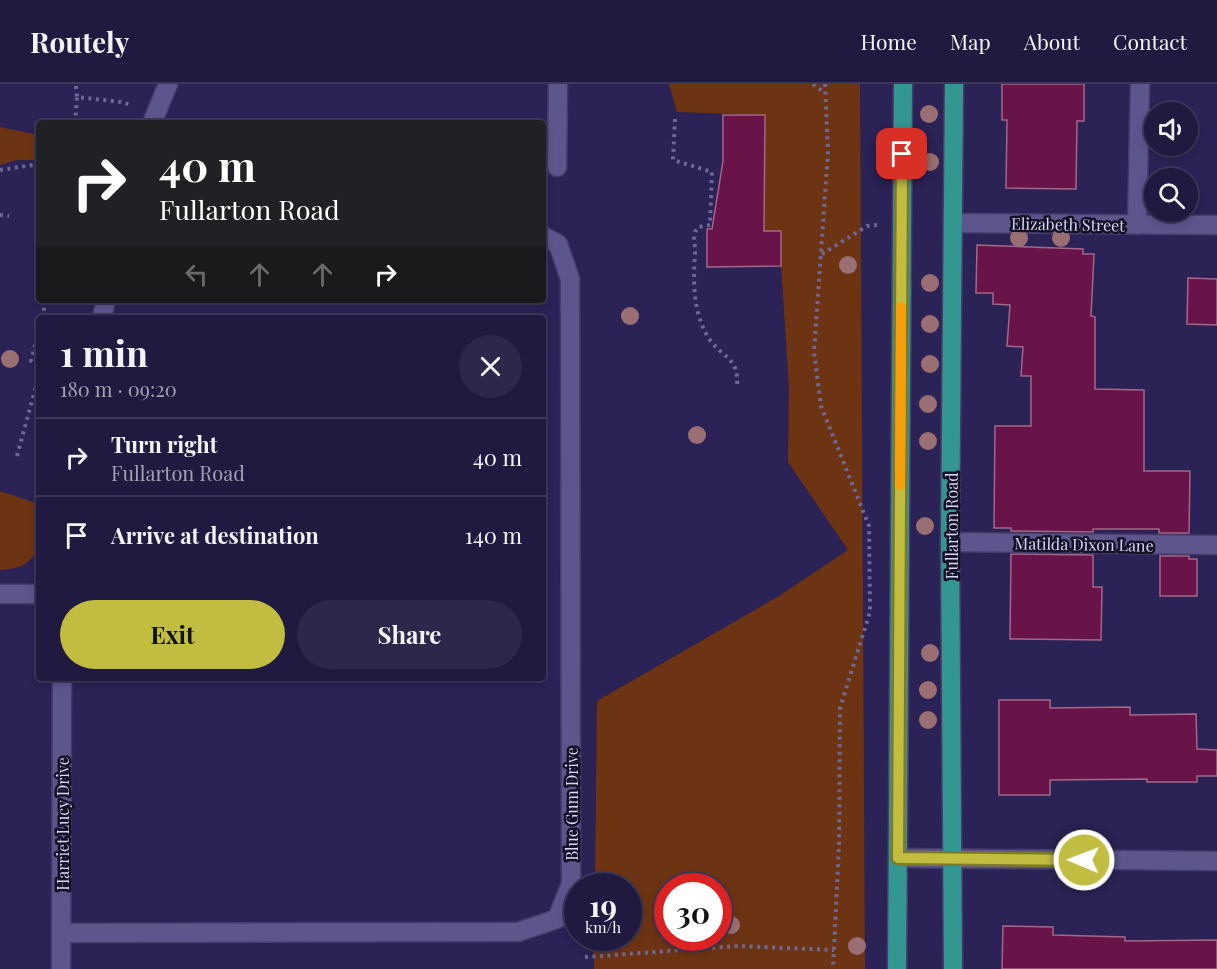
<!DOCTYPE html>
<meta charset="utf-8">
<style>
body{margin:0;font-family:"Playfair Display",serif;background:#2d274b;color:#f1f3f6;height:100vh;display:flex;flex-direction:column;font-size:22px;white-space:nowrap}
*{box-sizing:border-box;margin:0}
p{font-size:20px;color:#a2a1b1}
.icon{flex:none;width:33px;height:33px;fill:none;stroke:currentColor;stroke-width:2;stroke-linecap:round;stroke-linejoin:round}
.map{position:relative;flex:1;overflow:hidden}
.side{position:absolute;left:36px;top:231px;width:510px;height:366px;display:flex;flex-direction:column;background:#201a40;border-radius:6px;box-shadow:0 3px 9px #0003,0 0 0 2px #3d3859}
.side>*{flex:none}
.top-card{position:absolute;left:36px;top:36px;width:510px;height:183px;border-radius:6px;box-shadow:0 3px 9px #0003,0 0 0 2px #3d3859;background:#202124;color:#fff;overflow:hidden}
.buttons{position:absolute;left:1144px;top:18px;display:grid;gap:12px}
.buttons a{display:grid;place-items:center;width:54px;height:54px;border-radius:50%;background:#201a40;box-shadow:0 3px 9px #0003,0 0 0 2px #3d3859;font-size:30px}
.speed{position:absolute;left:564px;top:789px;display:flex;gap:12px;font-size:30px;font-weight:700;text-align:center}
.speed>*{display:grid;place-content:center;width:78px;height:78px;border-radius:50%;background:#201a40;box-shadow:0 3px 9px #0003,0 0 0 2px #3d3859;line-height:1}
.speed small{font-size:15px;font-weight:400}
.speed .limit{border:9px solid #d22;background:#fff;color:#111}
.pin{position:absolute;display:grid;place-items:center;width:51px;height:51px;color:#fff;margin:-26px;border-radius:12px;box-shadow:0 3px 9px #0006}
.me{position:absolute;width:66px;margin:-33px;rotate:271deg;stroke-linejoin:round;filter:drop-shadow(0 0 4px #0008)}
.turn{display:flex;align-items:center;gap:21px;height:126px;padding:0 24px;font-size:27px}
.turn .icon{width:78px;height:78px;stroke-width:2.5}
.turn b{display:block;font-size:42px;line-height:51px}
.lanes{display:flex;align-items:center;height:57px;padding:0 24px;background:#0003;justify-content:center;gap:30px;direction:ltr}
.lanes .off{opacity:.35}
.round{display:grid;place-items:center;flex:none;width:63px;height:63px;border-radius:32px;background:#2d274b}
.headline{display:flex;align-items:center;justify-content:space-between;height:102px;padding:0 24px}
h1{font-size:36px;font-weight:700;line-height:45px}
.primary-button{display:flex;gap:12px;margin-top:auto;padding:12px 24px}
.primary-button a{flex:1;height:69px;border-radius:36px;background:#c1bd40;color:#111;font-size:24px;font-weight:700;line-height:69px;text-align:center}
.primary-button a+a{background:#2d274b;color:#f1f3f6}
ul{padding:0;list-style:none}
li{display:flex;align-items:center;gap:18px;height:78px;padding:0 24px;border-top:2px solid #3d3859}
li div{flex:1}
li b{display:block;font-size:22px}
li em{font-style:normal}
header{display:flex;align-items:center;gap:36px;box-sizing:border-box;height:84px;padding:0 30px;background:#201a40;border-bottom:2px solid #3d3859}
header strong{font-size:28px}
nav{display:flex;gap:33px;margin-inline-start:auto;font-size:21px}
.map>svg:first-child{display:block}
.green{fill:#6d3413;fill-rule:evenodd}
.building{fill:#681448;stroke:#a46787;stroke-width:1.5}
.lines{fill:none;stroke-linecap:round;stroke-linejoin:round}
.minor-casing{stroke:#473d6a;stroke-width:21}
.major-casing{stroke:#473d6a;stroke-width:21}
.path{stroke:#6e6894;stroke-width:4;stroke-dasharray:3 4.5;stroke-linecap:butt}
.minor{stroke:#5c568d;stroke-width:18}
.major{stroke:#339690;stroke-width:18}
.tree{fill:#996f73}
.route-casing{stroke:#7d7b2a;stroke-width:15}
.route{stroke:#c1bd40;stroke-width:10}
.slow{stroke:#f59e0b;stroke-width:10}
.labels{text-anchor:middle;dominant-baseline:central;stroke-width:5;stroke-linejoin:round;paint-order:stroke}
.street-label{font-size:16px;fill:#d7d6f6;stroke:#141127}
</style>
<header>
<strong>Routely</strong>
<nav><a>Home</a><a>Map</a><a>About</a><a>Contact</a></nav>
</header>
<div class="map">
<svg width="1217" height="885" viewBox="0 0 1217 885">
<rect width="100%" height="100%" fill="#2b2255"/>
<!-- green -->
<path class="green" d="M 669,0 L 860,0 L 865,885 L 594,885 L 594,854 L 628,854 L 628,802 L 595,802 L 597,617 L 779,512 L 848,466 L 788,378 L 789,303 L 781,182 L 781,147 L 764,147 L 765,31 L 677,28 ZM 668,802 L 718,802 L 718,854 L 668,854 Z
M 0,43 L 39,51 L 39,76 L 17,76 L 0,81 Z
M 0,407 L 39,420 C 39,454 45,485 0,486 Z"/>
<!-- building -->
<path class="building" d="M 1002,0 L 1084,0 L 1084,37 L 1077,37 L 1076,105 L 1006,104 L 1007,36 L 1002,36 Z
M 723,31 L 765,31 L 764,147 L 781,147 L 781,182 L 707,183 L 707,145 L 712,145 L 723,77 Z
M 977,161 L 1083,165 L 1083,170 L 1094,170 L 1091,232 L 1095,233 L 1095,305 L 1144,306 L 1144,387 L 1190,387 L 1189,449 L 1159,449 L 1159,445 L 1093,445 L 1093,448 L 1011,447 L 1011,444 L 994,444 L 995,342 L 1031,342 L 1031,292 L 1021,292 L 1023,263 L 1007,262 L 1010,221 L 993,220 L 993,209 L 976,209 Z
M 1188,194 L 1217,195 L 1217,241 L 1187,240 Z
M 1011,470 L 1093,471 L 1093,503 L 1102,503 L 1101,556 L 1010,555 Z
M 1160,472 L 1189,472 L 1189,475 L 1197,475 L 1197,512 L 1160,512 Z
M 999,616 L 1050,616 L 1050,624 L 1130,623 L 1130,631 L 1196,630 L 1197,665 L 1217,666 L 1217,692 L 1197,692 L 1197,698 L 1147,698 L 1147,695 L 1050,696 L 1050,711 L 999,711 Z
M 1003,842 L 1053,843 L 1053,851 L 1125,853 L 1125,857 L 1217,856 L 1217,885 L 1002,885 Z"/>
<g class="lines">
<defs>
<path id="minor" d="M 152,39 L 168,0
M 557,83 L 558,0
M 954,139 L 1217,141
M 1137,141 L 1140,0
M 102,234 L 106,216
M 950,458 L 1217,461
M 0,510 L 39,510
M 898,774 L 1217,777
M 62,849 L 518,848 L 557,835 L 571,800 L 570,195 L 558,160 L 543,152
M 61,885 L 62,594"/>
<path id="major" d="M 897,885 L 903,0
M 953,885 L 950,458 L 954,0"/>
</defs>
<!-- minor casing -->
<use href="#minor" class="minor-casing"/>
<!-- major casing -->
<use href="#major" class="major-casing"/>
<!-- path -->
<path class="path" d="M 813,0 L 825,9
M 825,0 L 828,68 L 814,268 L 821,322 L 869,442 L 870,528 L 840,624 L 839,761 L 833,885
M 76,2 L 77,13 L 121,18 L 131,21
M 675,35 L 673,76 L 712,88 L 710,141 L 698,143 C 691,152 696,160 695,170 C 693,199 693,231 710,256 C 724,275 739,274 737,302
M 75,39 L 77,13
M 0,86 L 39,80
M 0,131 L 9,132
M 822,170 L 867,142 L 878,141
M 42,234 L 46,216
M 39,246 L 31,277 L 39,279
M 17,372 L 39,291
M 585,873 L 738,862 L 834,866"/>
<!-- minor -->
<use href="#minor" class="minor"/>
<!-- major -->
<use href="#major" class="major"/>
</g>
<!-- trees -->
<g class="tree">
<circle cx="929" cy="30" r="9"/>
<circle cx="930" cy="78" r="9"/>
<circle cx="1019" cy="154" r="9"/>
<circle cx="1061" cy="154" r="9"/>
<circle cx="848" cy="181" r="9"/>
<circle cx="930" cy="199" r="9"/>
<circle cx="630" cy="232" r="9"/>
<circle cx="930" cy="240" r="9"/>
<circle cx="10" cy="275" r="9"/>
<circle cx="930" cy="280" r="9"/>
<circle cx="928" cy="320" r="9"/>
<circle cx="697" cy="351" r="9"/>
<circle cx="928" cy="357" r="9"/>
<circle cx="925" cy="442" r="9"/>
<circle cx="930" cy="569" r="9"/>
<circle cx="928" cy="606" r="9"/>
<circle cx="928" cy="636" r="9"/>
<circle cx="731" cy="841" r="9"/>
<circle cx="857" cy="862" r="9"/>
</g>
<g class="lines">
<defs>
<path id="route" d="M 902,70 L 898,774 L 1084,776"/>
</defs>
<!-- route casing -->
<use href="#route" class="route-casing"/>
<!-- route -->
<use href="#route" class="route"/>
<!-- slow -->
<path class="slow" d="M 900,401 L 901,223"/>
</g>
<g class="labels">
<!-- street labels -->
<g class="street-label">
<text transform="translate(1068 140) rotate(1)">Elizabeth Street</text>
<text transform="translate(951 442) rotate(-90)">Fullarton Road</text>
<text transform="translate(1084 460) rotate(1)">Matilda Dixon Lane</text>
<text transform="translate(571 720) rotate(-90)">Blue Gum Drive</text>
<text transform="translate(62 740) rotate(-90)">Harriet Lucy Drive</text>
</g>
</g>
</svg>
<div class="buttons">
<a><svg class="icon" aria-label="sound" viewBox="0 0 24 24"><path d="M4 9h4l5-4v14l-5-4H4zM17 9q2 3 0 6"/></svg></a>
<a><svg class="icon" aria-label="search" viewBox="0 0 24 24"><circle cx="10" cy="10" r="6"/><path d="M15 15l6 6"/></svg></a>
</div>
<div class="speed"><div>19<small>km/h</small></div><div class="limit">30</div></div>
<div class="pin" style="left:902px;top:70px;background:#d93025"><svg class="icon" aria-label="arrive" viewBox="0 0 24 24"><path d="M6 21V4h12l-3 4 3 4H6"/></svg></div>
<svg class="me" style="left:1084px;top:776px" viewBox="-20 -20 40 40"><circle r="17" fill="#c1bd40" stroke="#fff" stroke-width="3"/><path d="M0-11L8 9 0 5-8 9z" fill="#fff"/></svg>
<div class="top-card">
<div class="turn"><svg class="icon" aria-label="right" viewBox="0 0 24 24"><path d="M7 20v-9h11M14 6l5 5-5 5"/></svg><div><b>40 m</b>Fullarton Road</div></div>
<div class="lanes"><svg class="icon off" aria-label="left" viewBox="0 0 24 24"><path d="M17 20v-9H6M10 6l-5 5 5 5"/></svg><svg class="icon off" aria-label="ahead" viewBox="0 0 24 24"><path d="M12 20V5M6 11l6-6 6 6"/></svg><svg class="icon off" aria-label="ahead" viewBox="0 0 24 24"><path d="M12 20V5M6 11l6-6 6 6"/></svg><svg class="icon" aria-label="right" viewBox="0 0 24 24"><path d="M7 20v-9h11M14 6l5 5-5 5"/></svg></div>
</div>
<section class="side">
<div class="headline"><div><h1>1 min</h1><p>180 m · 09:20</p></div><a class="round"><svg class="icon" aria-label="close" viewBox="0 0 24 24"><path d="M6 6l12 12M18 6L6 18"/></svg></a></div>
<ul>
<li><svg class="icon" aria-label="right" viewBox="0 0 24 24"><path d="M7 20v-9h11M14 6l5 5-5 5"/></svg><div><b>Turn right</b><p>Fullarton Road</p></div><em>40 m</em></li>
<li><svg class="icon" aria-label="arrive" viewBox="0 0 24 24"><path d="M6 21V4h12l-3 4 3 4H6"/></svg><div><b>Arrive at destination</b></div><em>140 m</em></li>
</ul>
<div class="primary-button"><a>Exit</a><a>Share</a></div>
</section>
</div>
